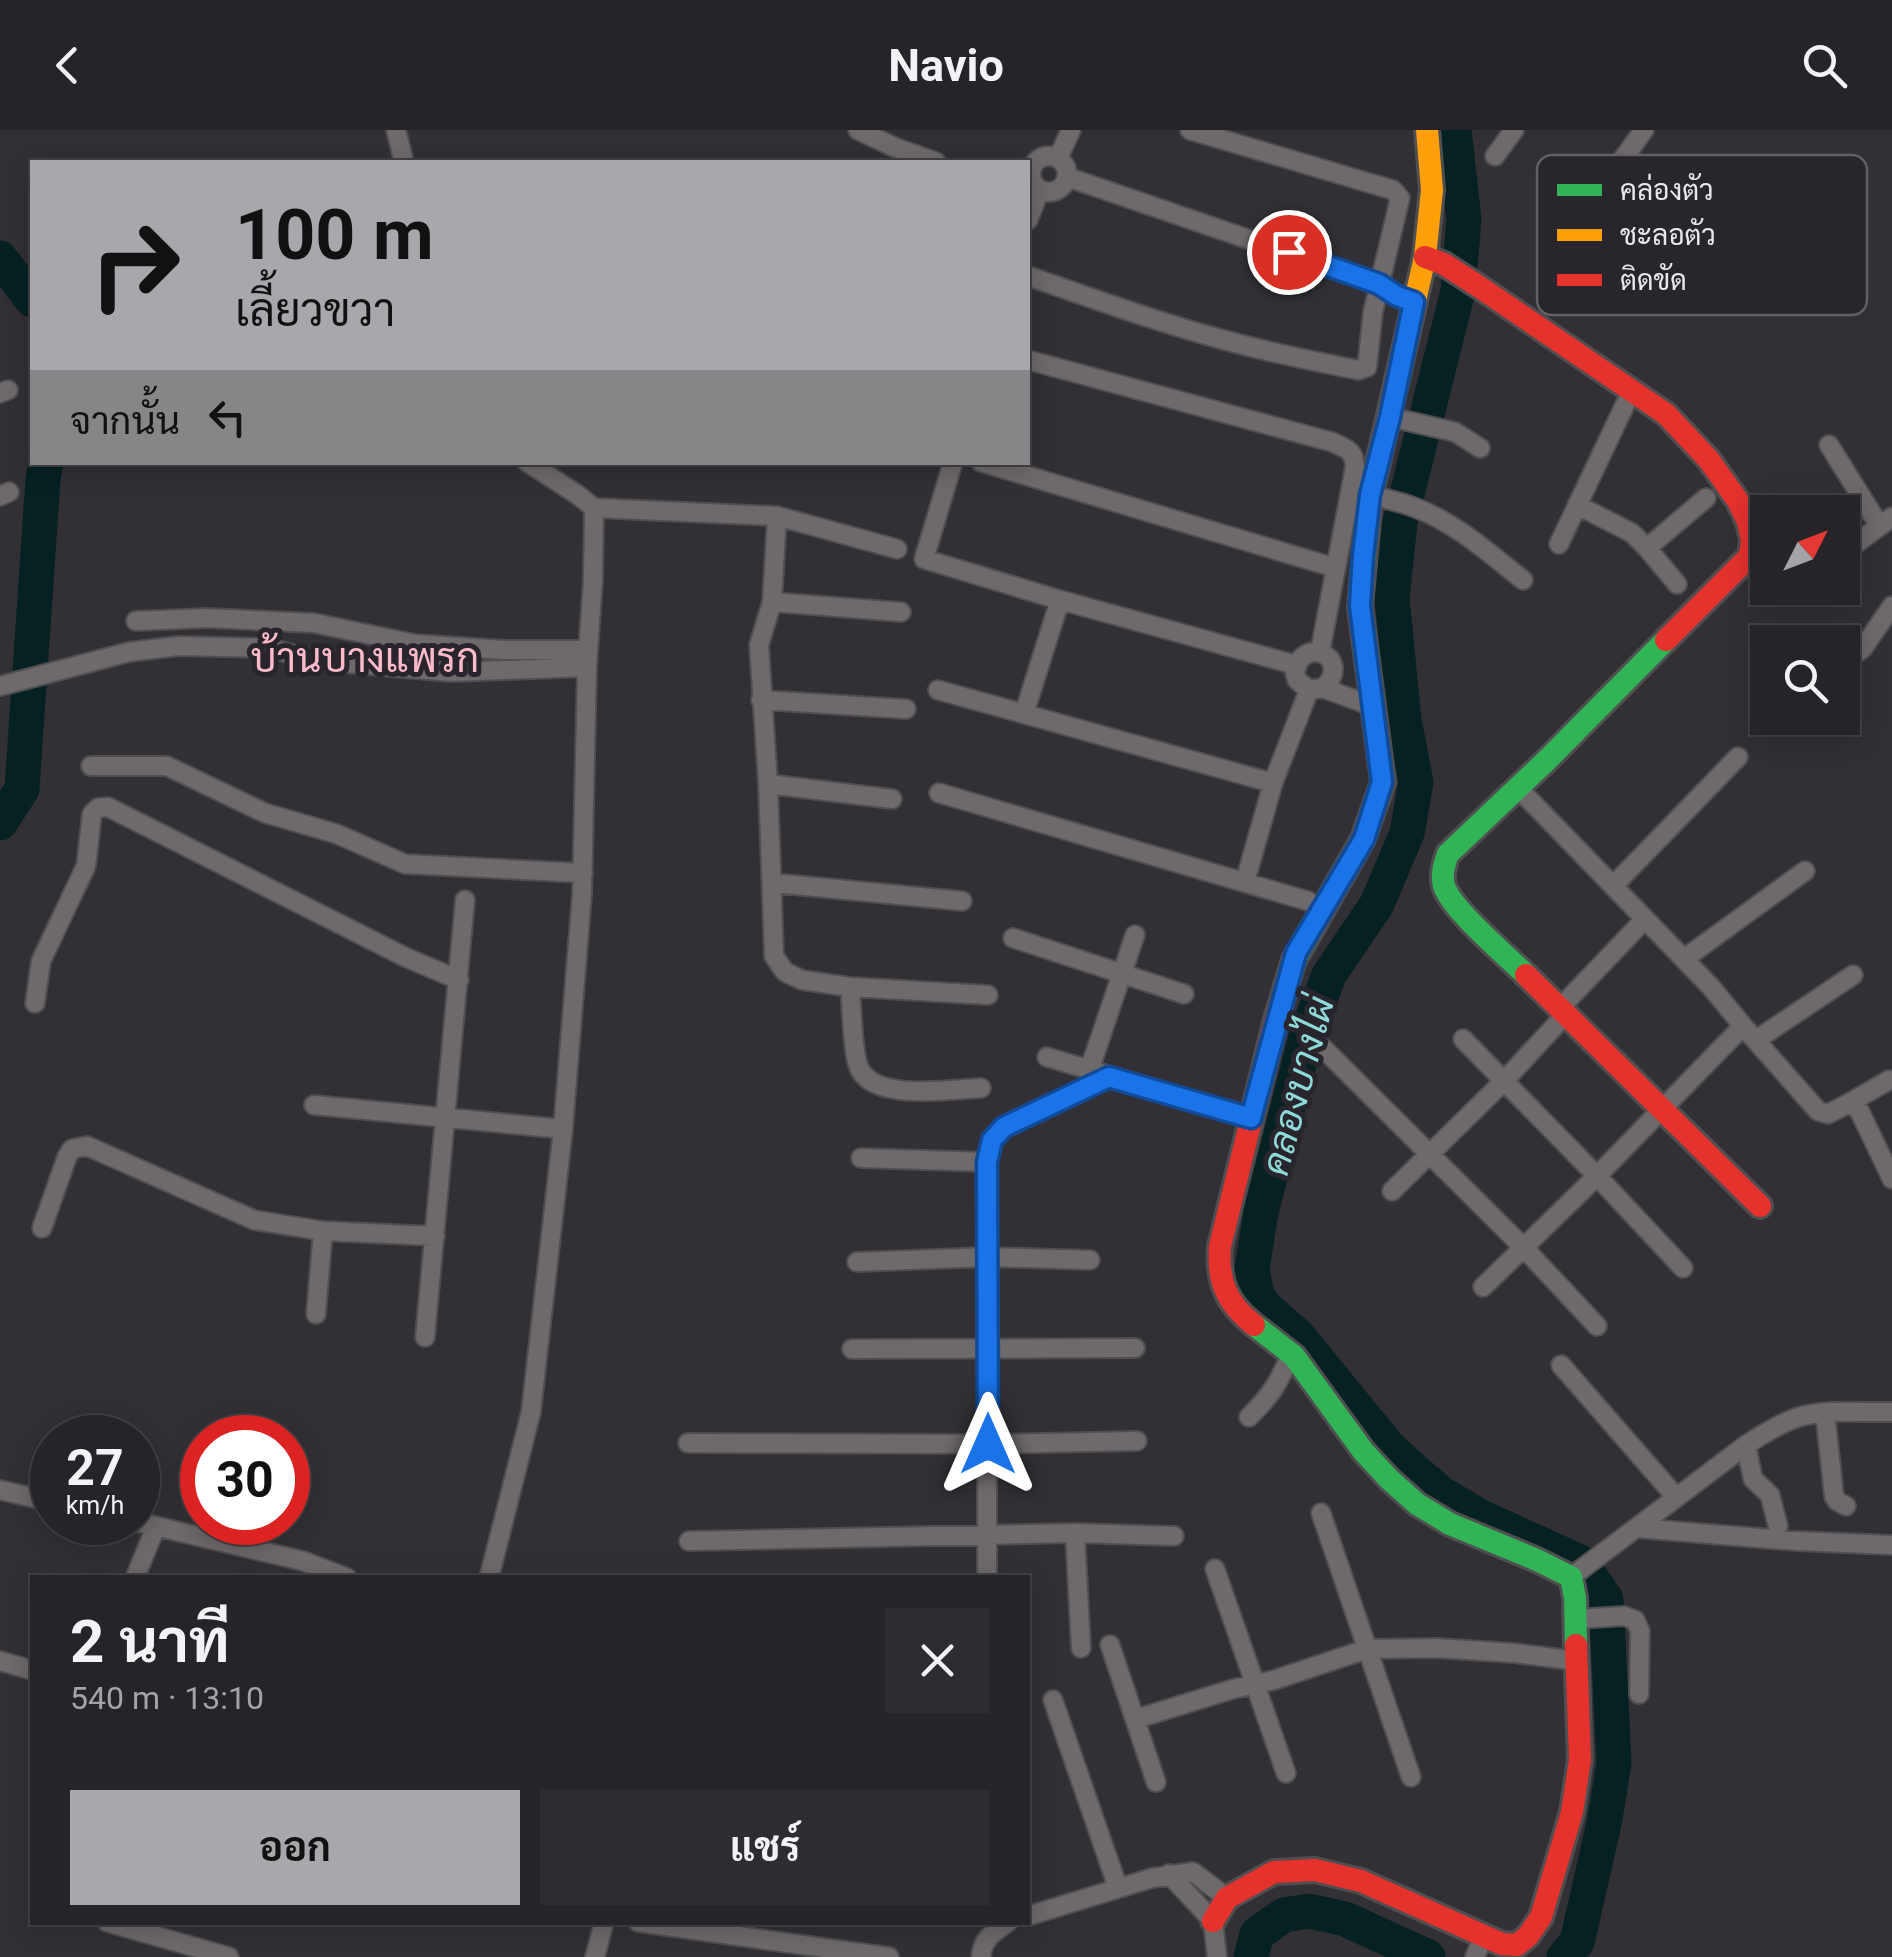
<!DOCTYPE html>
<html lang="th">
<meta charset="utf-8">
<style>
body{margin:0;font-family:Roboto,Sarabun,sans-serif;background:#2e2c30;color:#f1f3f6;height:100vh;display:flex;flex-direction:column;font-size:38px;white-space:nowrap}
*{box-sizing:border-box;margin:0}
p{font-size:32px;color:#a4a4a8}
.icon{flex:none;width:55px;height:55px;fill:none;stroke:currentColor;stroke-width:2;stroke-linecap:round;stroke-linejoin:round}
.map{position:relative;flex:1;overflow:hidden}
.details{position:absolute;left:30px;top:1445px;width:1000px;height:350px;display:flex;flex-direction:column;background:#262428;border-radius:0px;box-shadow:0 5px 25px #0003,0 0 0 2px #424145}
.details>*{flex:none}
.top-card{position:absolute;left:30px;top:30px;width:1000px;height:305px;border-radius:0px;box-shadow:0 5px 25px #0003,0 0 0 2px #424145;background:#a9a7ab;color:#111;overflow:hidden}
.needle{width:65px;rotate:48deg}
.tools{position:absolute;left:1750px;top:365px;display:grid;gap:20px}
.tools a{display:grid;place-items:center;width:110px;height:110px;border-radius:0px;background:#262428;box-shadow:0 5px 25px #0003,0 0 0 2px #424145;font-size:50px}
.speed{position:absolute;left:30px;top:1285px;display:flex;gap:20px;font-size:50px;font-weight:700;text-align:center}
.speed>*{display:grid;place-content:center;width:130px;height:130px;border-radius:50%;background:#262428;box-shadow:0 5px 25px #0003,0 0 0 2px #424145;line-height:1}
.speed small{font-size:25px;font-weight:400}
.speed .limit{border:15px solid #d22;background:#fff;color:#111}
.pin{position:absolute;display:grid;place-items:center;width:85px;height:85px;color:#fff;margin:-42px;border:5px solid #fff;border-radius:50%;box-shadow:0 2px 10px #0007}
.me{position:absolute;width:110px;margin:-55px;rotate:0deg;stroke-linejoin:round;filter:drop-shadow(0 0 8px #0008)}
.turn{display:flex;align-items:center;gap:35px;height:210px;padding:0 40px;font-size:45px}
.turn .icon{width:130px;height:130px;stroke-width:2.5}
.turn b{display:block;font-size:70px;line-height:85px}
.then{display:flex;align-items:center;height:95px;padding:0 40px;background:#0003;gap:20px;font-size:38px}
.round{display:grid;place-items:center;flex:none;width:105px;height:105px;border-radius:0px;background:#2e2c30}
.headline{display:flex;align-items:center;justify-content:space-between;height:170px;padding:0 40px}
h1{font-size:60px;font-weight:700;line-height:75px}
.button{display:flex;gap:20px;margin-top:auto;padding:20px 40px}
.button a{flex:1;height:115px;border-radius:0px;background:#a9a7ab;color:#111;font-size:40px;font-weight:700;line-height:115px;text-align:center}
.button a+a{background:#2e2c30;color:#f1f3f6}
header{display:flex;justify-content:space-between;align-items:center;height:130px;padding:0 40px;background:#262428;font-size:45px;font-weight:700}
.map>svg:first-child{display:block}
.lines{fill:none;stroke-linecap:round;stroke-linejoin:round}
.river{stroke:#062122;stroke-width:35}
.street-casing{stroke:#4f4e51;stroke-width:22}
.fast-casing{stroke:#4f4e51;stroke-width:28}
.slow-casing{stroke:#4f4e51;stroke-width:28}
.jam-casing{stroke:#4f4e51;stroke-width:28}
.street{stroke:#6e696b;stroke-width:18}
.fast{stroke:#30b455;stroke-width:22}
.slow{stroke:#ff9f0a;stroke-width:22}
.jam{stroke:#e5322d;stroke-width:22}
.route-casing{stroke:#114b97;stroke-width:25}
.route{stroke:#1a73e8;stroke-width:18}
.labels{text-anchor:middle;dominant-baseline:central;stroke-width:10;stroke-linejoin:round;paint-order:stroke}
.water-label{font-size:38px;font-style:italic;fill:#8ed9d9;stroke:#28252c}
.quarter-label{font-size:40px;fill:#fdbacb;stroke:#28252c}
.key{fill:#28252c;stroke:#625f65;stroke-width:2.5}
.key-label{font-size:28px;fill:#e9e7eb}
</style>
<header><svg class="icon" aria-label="back" viewBox="0 0 24 24"><path d="M15 5l-7 7 7 7"/></svg>Navio<svg class="icon" aria-label="search" viewBox="0 0 24 24"><circle cx="10" cy="10" r="6"/><path d="M15 15l6 6"/></svg></header>
<div class="map">
<svg width="1892" height="1827" viewBox="0 0 1892 1827">
<rect width="100%" height="100%" fill="#323035"/>
<g class="lines">
<!-- river -->
<path class="river" d="M 1454,0 L 1464,89 L 1458,161 L 1400,392 L 1392,468 L 1404,590 L 1416,652 L 1407,703 L 1377,774 L 1329,845 L 1307,903 L 1261,1082 L 1252,1139 L 1257,1166 L 1265,1177 L 1298,1206 L 1388,1316 L 1417,1343 L 1442,1364 L 1483,1388 L 1580,1432 L 1606,1469 L 1614,1633 L 1605,1689 L 1577,1812 L 1564,1827
M 0,128 L 32,170
M 0,693 L 22,659 L 43,349 L 46,332
M 1251,1827 L 1257,1804 L 1284,1785 L 1309,1781 L 1345,1789 L 1428,1827"/>
<defs>
<path id="street" d="M 396,0 L 404,32
M 858,0 L 894,17 L 936,32
M 1495,26 L 1514,0
M1031 44a18 18 0 1 1 36 0a18 18 0 1 1-36 0Z
M 1058,28 L 1071,0
M 1067,47 L 1379,154 L 1397,166 L 1414,172
M 1028,90 L 1040,60
M 1573,97 L 1644,0
M 1028,146 C 1094,169 1160,193 1228,211 C 1271,223 1314,231 1358,240 L 1367,237 L 1373,182 L 1400,68 L 1393,60 L 1190,0
M 1028,230 L 1332,312 C 1347,319 1354,320 1355,337 L 1320,522
M 0,263 L 8,260
M 1390,287 L 1455,302 L 1480,318
M 1829,315 L 1879,395
M 527,332 L 578,365 L 594,378 L 777,386 L 897,419
M 953,332 L 924,429 L 1060,470 L 1296,535
M 981,332 L 1336,438
M 1370,365 C 1385,369 1402,372 1416,378 C 1456,393 1490,424 1523,450
M 0,366 L 9,362
M 1577,375 L 1632,403 L 1647,418 L 1677,454
M 777,386 L 772,472 L 759,515 L 768,654 L 774,826 L 785,842 L 802,850 L 850,857 L 988,865
M 1559,414 L 1632,260
M 1647,418 L 1706,368
M 1843,442 L 1854,415 L 1892,387
M 772,472 L 901,482
M 136,491 L 207,488 L 314,493 L 415,514 L 504,520 L 588,520
M 1842,534 L 1863,518 L 1892,476
M 0,556 L 129,522 L 178,516 L 267,518 L 321,531 L 452,542 L 587,537
M 1323,558 C 1355,529 1302,502 1295,543 L 1297,550 L 1309,560 L 1323,558 L 1372,576
M 938,560 L 1273,653
M 761,570 L 906,579
M 1024,584 L 1060,470
M 91,636 L 167,636 L 265,683 L 337,704 L 405,734 L 583,743
M 768,654 L 892,669
M 939,663 L 1308,771
M 1245,752 L 1273,653 L 1309,560
M 773,753 L 962,771
M 1613,756 L 1738,627
M 1013,808 L 1184,864
M 1684,829 L 1805,741
M 850,857 C 852,878 852,917 858,935 C 870,973 950,959 981,958
M 35,873 L 41,831 L 86,736 L 92,684 L 98,678 L 108,677 L 405,827 L 459,850
M 1560,878 L 1645,789
M 1743,896 L 1818,981 L 1828,984 L 1851,972 L 1860,982 L 1892,1049
M 1463,909 L 1597,1046 L 1683,1138
M 1756,910 L 1853,845
M 1324,919 L 1524,1118 L 1597,1196
M 1047,927 L 1251,988
M 1089,941 L 1135,805
M 1851,972 L 1889,950
M 314,975 L 563,999
M 861,1028 L 987,1032
M 1392,1061 L 1504,951 L 1566,884
M 42,1098 L 67,1027 L 72,1019 L 87,1016 L 254,1090 L 323,1101 L 435,1106
M 857,1132 L 988,1127 L 1090,1130
M 1483,1157 L 1597,1046 L 1743,896 L 1711,857 L 1518,658
M 316,1184 L 323,1101
M 425,1207 L 465,770
M 852,1219 L 1135,1218
M 1561,1235 L 1676,1367
M 1825,1283 L 1834,1366 L 1837,1371 L 1846,1376
M 1249,1287 C 1272,1264 1279,1253 1291,1223
M 688,1313 L 989,1314 L 1137,1311
M 1746,1315 L 1753,1349 L 1770,1365 L 1778,1396
M 0,1360 L 52,1372
M 1321,1383 L 1411,1647
M 138,1392 L 303,1431 L 347,1448
M 1636,1398 L 1797,1411 L 1892,1415
M 1075,1403 L 1081,1518
M 689,1411 L 1075,1403 L 1174,1406
M 1215,1439 L 1286,1643
M 1571,1447 L 1746,1315 C 1762,1305 1778,1294 1796,1288 C 1826,1278 1861,1283 1892,1282
M 135,1448 L 156,1396
M 489,1448 L 531,1282 L 563,999 L 582,764 L 587,537 L 593,450 L 594,378
M 987,1448 L 987,1032 L 992,1011 L 1003,997 L 1109,947
M 1576,1489 L 1624,1486 L 1635,1490 L 1640,1501 L 1639,1564
M 1110,1515 L 1156,1652
M 0,1531 L 32,1540
M 1053,1570 L 1118,1758
M 1136,1589 L 1233,1559 L 1274,1550 L 1367,1519 L 1436,1518 L 1514,1523 L 1578,1531
M 1169,1744 L 1213,1791 L 1217,1827
M 1028,1786 L 1152,1748 L 1193,1742 L 1227,1768
M 107,1792 L 229,1827
M 638,1792 L 889,1827
M 595,1827 L 604,1792
M 981,1827 C 982,1809 994,1802 1008,1792
M 1475,1827 L 1483,1806"/>
<path id="fast" d="M 1294,830 L 1363,709 L 1383,652 L 1360,477 L 1370,365 L 1378,333
M 1526,845 C 1506,825 1452,780 1444,756 C 1441,745 1444,734 1448,724 L 1546,631 L 1666,510
M 1254,1195 L 1294,1226 L 1363,1321 L 1389,1349 L 1417,1374 L 1450,1394 L 1537,1430 L 1571,1447 L 1575,1468 L 1576,1515"/>
<path id="slow" d="M 1378,333 L 1425,127 L 1432,60 L 1427,0"/>
<path id="jam" d="M 1425,127 L 1444,134 L 1478,156 L 1666,284 L 1709,330 L 1738,371 L 1748,392 L 1752,410 L 1750,426 L 1666,510
M 1526,845 L 1760,1076
M 1254,1195 C 1227,1174 1217,1151 1220,1116 L 1275,893 L 1294,830
M 1213,1791 L 1227,1768 L 1274,1742 L 1315,1740 L 1361,1751 L 1502,1814 L 1517,1815 L 1528,1806 L 1541,1787 L 1572,1682 L 1580,1630 L 1576,1515"/>
</defs>
<!-- street casing -->
<use href="#street" class="street-casing"/>
<!-- fast casing -->
<use href="#fast" class="fast-casing"/>
<!-- slow casing -->
<use href="#slow" class="slow-casing"/>
<!-- jam casing -->
<use href="#jam" class="jam-casing"/>
<!-- street -->
<use href="#street" class="street"/>
<!-- fast -->
<use href="#fast" class="fast"/>
<!-- slow -->
<use href="#slow" class="slow"/>
<!-- jam -->
<use href="#jam" class="jam"/>
</g>
<g class="lines">
<defs>
<path id="route" d="M 988,1314 L 987,1032 L 992,1010 L 1004,997 L 1109,947 L 1251,988 L 1296,823 L 1364,709 L 1382,652 L 1360,476 L 1363,426 L 1370,365 L 1390,287 L 1414,172 L 1397,166 L 1379,154 L 1289,122"/>
</defs>
<!-- route casing -->
<use href="#route" class="route-casing"/>
<!-- route -->
<use href="#route" class="route"/>
</g>
<g class="labels">
<!-- water labels -->
<g class="water-label">
<text transform="translate(1298 956) rotate(-75)">คลองบางไผ่</text>
</g>
<!-- quarter labels -->
<g class="quarter-label">
<text x="365" y="528">บ้านบางแพรก</text>
</g>
</g>
<!-- legend -->
<rect x="1537" y="25" width="330" height="160" rx="15" class="key"/>
<rect x="1557" y="54" width="45" height="12" fill="#30b455"/>
<rect x="1557" y="99" width="45" height="12" fill="#ff9f0a"/>
<rect x="1557" y="144" width="45" height="12" fill="#e5322d"/>
<g class="key-label">
<text x="1620" y="70">คล่องตัว</text>
<text x="1620" y="115">ชะลอตัว</text>
<text x="1620" y="160">ติดขัด</text>
</g>
</svg>
<div class="tools">
<a><svg class="needle" viewBox="-14 -14 28 28"><path d="M0-13l5 13h-10z" fill="#e53935"/><path d="M0 13l5-13h-10z" fill="#a4a4a8"/></svg></a>
<a><svg class="icon" aria-label="search" viewBox="0 0 24 24"><circle cx="10" cy="10" r="6"/><path d="M15 15l6 6"/></svg></a>
</div>
<div class="speed"><div>27<small>km/h</small></div><div class="limit">30</div></div>
<div class="pin" style="left:1289px;top:122px;background:#d93025"><svg class="icon" aria-label="arrive" viewBox="0 0 24 24"><path d="M6 21V4h12l-3 4 3 4H6"/></svg></div>
<svg class="me" style="left:988px;top:1314px" viewBox="-20 -20 40 40"><path d="M0-17L14 15 0 8-14 15z" fill="#1a73e8" stroke="#fff" stroke-width="4"/></svg>
<div class="top-card">
<div class="turn"><svg class="icon" aria-label="right" viewBox="0 0 24 24"><path d="M7 20v-9h11M14 6l5 5-5 5"/></svg><div><b>100 m</b>เลี้ยวขวา</div></div>
<div class="then">จากนั้น<svg class="icon" aria-label="left" viewBox="0 0 24 24"><path d="M17 20v-9H6M10 6l-5 5 5 5"/></svg></div>
</div>
<section class="details">
<div class="headline"><div><h1>2 นาที</h1><p>540 m · 13:10</p></div><a class="round"><svg class="icon" aria-label="close" viewBox="0 0 24 24"><path d="M6 6l12 12M18 6L6 18"/></svg></a></div>
<div class="button"><a>ออก</a><a>แชร์</a></div>
</section>
</div>
